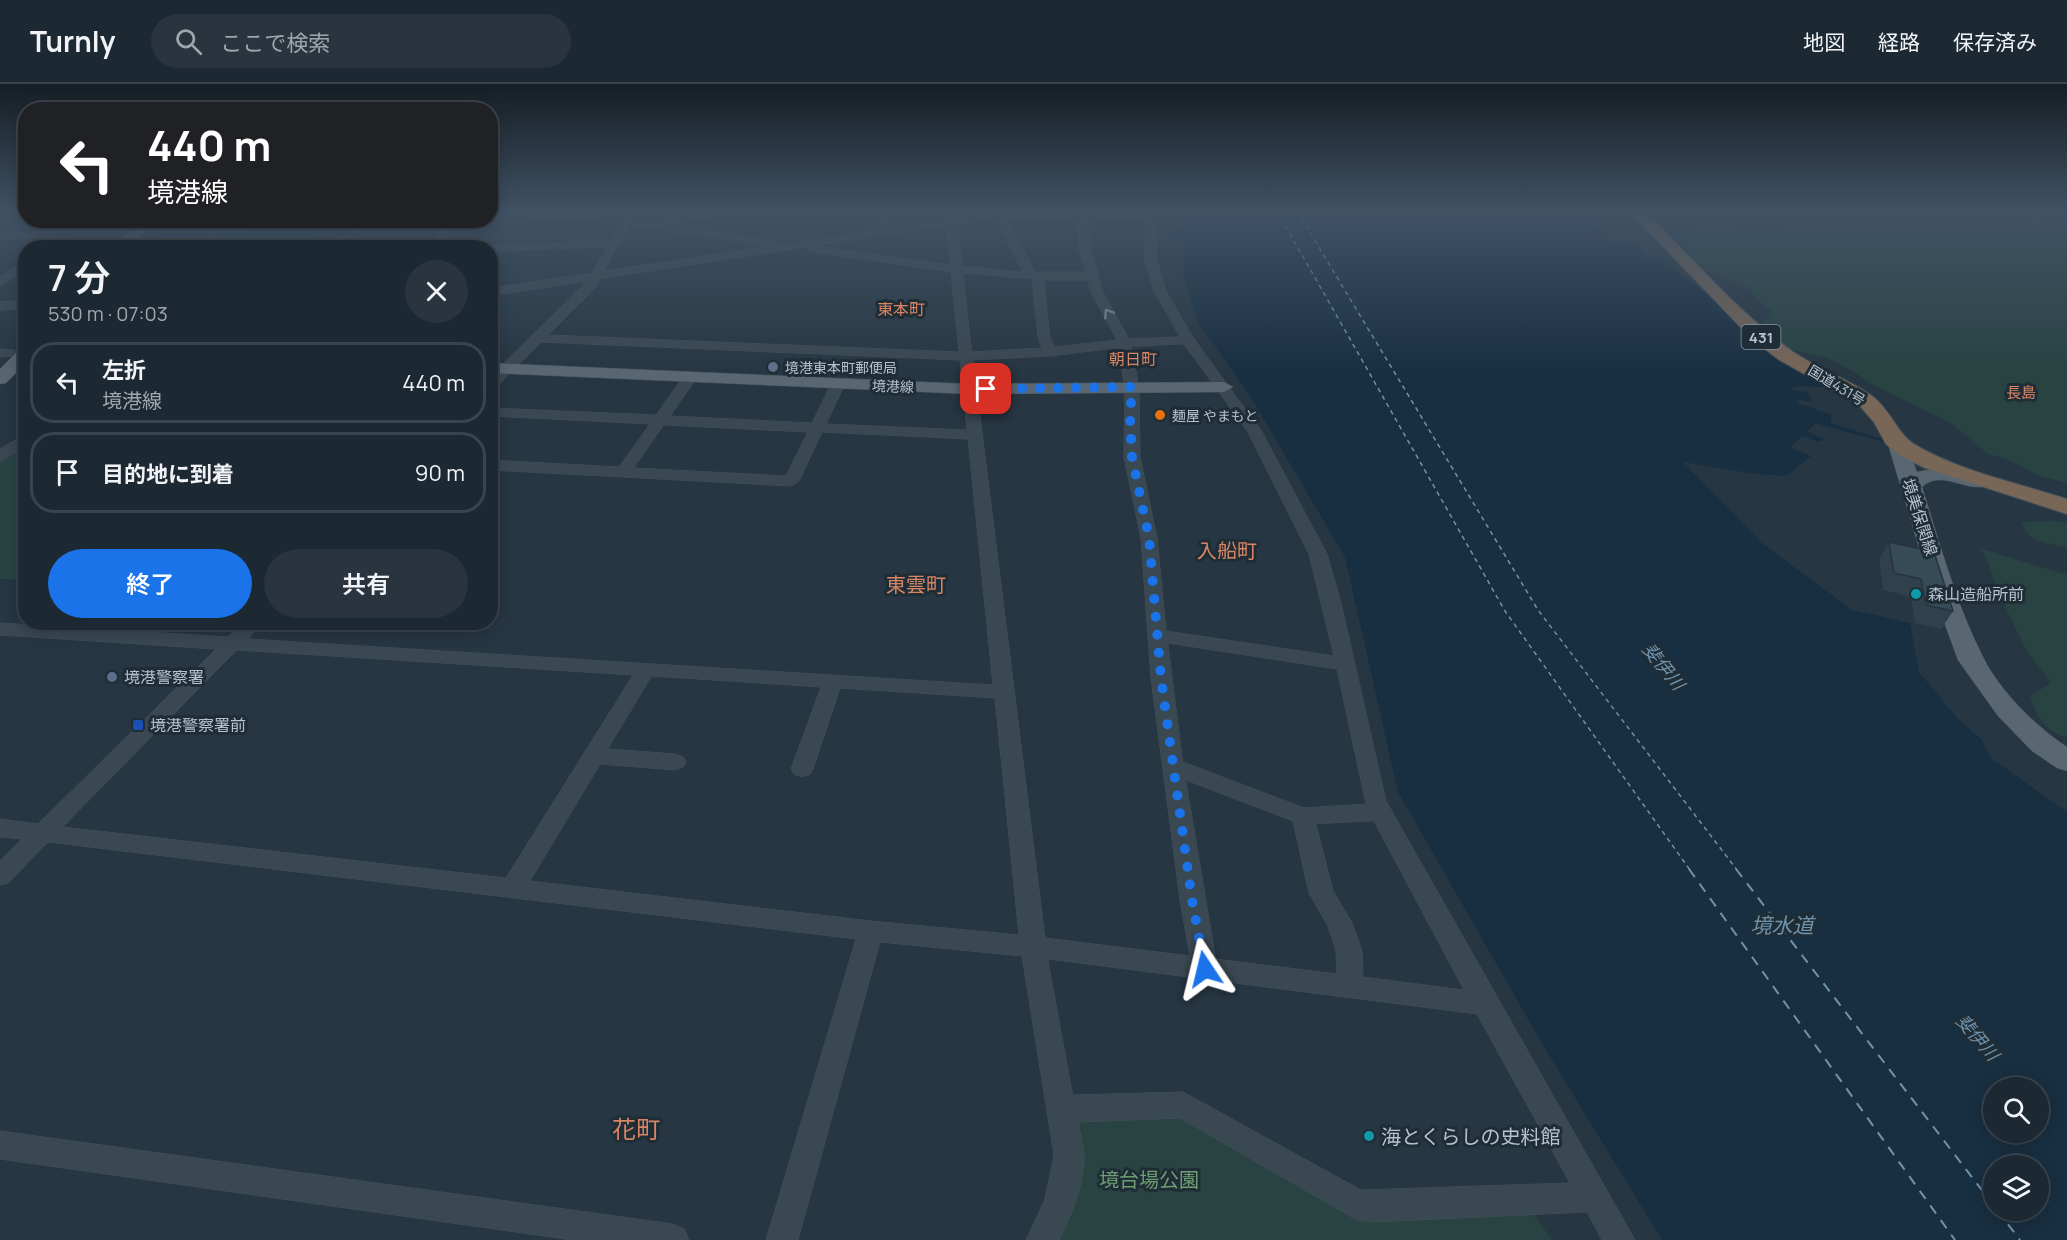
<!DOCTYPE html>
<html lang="ja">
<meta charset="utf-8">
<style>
body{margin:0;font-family:Manrope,"Noto Sans JP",sans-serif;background:#29343e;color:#f1f3f6;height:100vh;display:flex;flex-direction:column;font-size:22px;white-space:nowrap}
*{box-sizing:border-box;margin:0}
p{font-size:20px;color:#a0a6ac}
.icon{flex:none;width:33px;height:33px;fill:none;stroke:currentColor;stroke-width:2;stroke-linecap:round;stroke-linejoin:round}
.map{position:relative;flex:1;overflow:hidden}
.details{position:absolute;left:18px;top:156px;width:480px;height:390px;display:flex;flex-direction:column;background:#1c2832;border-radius:24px;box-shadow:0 3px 15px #0003,0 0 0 2px #3a444d}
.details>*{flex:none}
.banner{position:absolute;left:18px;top:18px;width:480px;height:126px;border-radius:24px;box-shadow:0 3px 15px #0003,0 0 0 2px #3a444d;background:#202124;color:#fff;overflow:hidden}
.fabs{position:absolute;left:1983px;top:993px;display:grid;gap:12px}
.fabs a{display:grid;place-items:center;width:66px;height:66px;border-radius:50%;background:#1c2832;box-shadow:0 3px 15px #0003,0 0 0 2px #3a444d;font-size:30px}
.pin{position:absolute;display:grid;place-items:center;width:51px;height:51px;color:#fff;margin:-26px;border-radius:12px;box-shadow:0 3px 9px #0006}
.me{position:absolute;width:66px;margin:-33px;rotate:350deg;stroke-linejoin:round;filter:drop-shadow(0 0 4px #0008)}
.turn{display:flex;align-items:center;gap:21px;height:126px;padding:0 30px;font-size:27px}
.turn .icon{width:78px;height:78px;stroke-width:2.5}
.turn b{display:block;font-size:42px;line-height:51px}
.round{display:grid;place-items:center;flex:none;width:63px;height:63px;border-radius:32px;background:#29343e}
.head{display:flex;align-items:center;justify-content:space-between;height:102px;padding:0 30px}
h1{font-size:36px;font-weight:600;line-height:45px}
.cta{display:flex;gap:12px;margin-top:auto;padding:12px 30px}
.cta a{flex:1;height:69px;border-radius:36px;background:#1a73e8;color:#fff;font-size:24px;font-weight:600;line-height:69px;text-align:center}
.cta a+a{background:#29343e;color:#f1f3f6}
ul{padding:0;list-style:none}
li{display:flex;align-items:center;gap:18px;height:81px;margin:0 12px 9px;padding:0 18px;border:3px solid #3a444d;border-radius:24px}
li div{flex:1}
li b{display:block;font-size:22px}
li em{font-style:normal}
header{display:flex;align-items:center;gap:36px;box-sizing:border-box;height:84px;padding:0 30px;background:#1c2832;border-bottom:2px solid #3a444d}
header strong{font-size:28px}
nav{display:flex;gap:33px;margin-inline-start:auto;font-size:21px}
.search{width:420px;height:54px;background:#29343e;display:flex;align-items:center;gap:15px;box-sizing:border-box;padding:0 21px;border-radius:33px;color:#a0a6ac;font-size:22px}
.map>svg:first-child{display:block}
.green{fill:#284342}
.water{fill:#182f41;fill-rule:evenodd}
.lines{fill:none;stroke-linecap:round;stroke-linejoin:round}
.ferry-far1{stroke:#7093ab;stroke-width:1.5;stroke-dasharray:4.5 4;stroke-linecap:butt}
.ferry{stroke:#7093ab;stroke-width:2;stroke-dasharray:10 8;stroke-linecap:butt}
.minor-casing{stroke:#44515b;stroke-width:1}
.major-casing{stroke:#44515b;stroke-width:1}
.highway-casing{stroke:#45525c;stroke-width:2}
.minor{fill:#3a4852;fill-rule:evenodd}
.major{fill:#586772;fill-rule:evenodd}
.highway{fill:#786657;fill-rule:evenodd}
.wall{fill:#30404c}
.building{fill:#384b58;stroke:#27343e;stroke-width:1.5}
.oneway{stroke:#7f8b95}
.route{stroke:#1a73e8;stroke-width:10;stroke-dasharray:0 18}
.service-dot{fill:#5c6f8a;stroke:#1f2d37;stroke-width:2}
.food-dot{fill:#e8710a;stroke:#1f2d37;stroke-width:2}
.culture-dot{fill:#0f9aa8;stroke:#1f2d37;stroke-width:2}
.transit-dot{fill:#1a4fb4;stroke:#1f2d37;stroke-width:2}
.labels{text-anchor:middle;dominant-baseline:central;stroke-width:6;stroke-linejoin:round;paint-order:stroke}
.far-poi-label{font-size:14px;fill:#b7c2cc;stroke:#1f2d37;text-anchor:start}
.far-street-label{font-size:14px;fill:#b7c2cc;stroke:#1f2d37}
.shield{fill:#1f2d37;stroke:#89959f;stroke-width:1.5}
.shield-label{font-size:15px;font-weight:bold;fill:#b7c2cc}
.far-neighbourhood-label{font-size:15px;fill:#d88566;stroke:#1f2d37}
.far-quarter-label{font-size:16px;fill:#d88566;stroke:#1f2d37}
.street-label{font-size:16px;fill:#b7c2cc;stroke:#1f2d37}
.poi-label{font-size:16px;fill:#b7c2cc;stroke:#1f2d37;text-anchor:start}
.water-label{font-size:18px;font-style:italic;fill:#7093ab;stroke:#1f2d37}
.quarter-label{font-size:20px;fill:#d88566;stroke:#1f2d37}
.near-poi-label{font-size:20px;fill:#b7c2cc;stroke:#1f2d37;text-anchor:start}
.near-park-label{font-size:20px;fill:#6e9d71;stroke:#1f2d37}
.near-water-label{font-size:21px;font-style:italic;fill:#7093ab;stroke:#1f2d37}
.near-quarter-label{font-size:24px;fill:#d88566;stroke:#1f2d37}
</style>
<header>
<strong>Turnly</strong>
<div class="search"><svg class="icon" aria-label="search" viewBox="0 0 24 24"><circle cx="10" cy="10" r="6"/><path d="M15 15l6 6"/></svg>ここで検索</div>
<nav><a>地図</a><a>経路</a><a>保存済み</a></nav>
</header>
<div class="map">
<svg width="2067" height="1156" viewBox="0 0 2067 1156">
<rect width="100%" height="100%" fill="#263642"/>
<!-- green -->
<path class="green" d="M 1867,127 L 2067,127 L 2067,399 L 2040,392 L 2009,376 L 1988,370 L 1951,339 L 1869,299 L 1856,289 L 1827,274 L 1787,265 L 1760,241 L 1767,236 L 1771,225 C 1766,222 1759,220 1756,214 C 1752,210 1753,206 1747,203 C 1731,193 1686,188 1688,162 L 1672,153 C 1709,133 1745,149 1784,152 L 1786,151 L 1783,145 L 1872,135 L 1873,132 Z
M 329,142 L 304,163 L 202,164 L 220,145 Z
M 25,361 L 25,496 L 0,495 L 0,377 Z
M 2056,437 L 2067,439 L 2067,464 C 2049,459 2027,459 2022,438 Z
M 1979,464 L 2067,491 L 2067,653 C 2046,650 2036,630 2030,612 L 2051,599 L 2026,566 L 1998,508 L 1986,473 Z
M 1181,1031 L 1357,1132 L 1532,1127 L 1552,1156 L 1055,1156 L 1073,1039 L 1079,1033 Z"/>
<!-- water -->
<path class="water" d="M 1184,127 L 1603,127 L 1606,136 L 1594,137 L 1604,150 L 1581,151 L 1583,154 L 1637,159 L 1644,173 L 1660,174 L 1706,210 L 1713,211 L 1830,300 C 1818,308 1802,297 1790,305 L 1809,309 L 1811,318 L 1797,315 L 1797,319 L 1832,331 L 1830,339 L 1883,355 L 1884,358 L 1815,339 L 1807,348 L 1824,355 L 1819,358 L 1802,352 L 1790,363 L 1811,372 L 1786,392 L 1755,390 L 1683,378 L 1762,459 L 1852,526 L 1910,539 L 1919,588 L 1958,635 L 1981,655 L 1991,674 L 2067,728 L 2067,1156 L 1662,1156 L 1540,956 L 1398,708 L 1345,473 L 1249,310 L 1197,237 L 1183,188 L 1184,156 L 1172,156 L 1173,144 L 1184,145 ZM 1994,1004 L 2038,1004 L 2038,1048 L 1994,1048 ZM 1994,1082 L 2038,1082 L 2038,1126 L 1994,1126 Z"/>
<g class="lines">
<!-- ferry-far1 -->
<path class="ferry-far1" d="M 1277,127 L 1505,527 L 1690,786
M 1297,127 L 1538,526 L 1737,786"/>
<!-- ferry -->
<path class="ferry" d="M 1689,785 L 1955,1156
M 1736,785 L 1994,1122
M 1997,1126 L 2020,1156"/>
<defs>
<path id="minor" d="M 637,127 L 604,187 L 771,162 L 634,142 L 633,140 L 638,137 L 772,156 L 776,157 L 776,161 L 884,145 L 877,127 L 887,127 L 894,144 L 946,136 L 945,127 L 955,127 L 956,134 L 998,128 L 1147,130 L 1147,127 L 1157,127 L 1156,174 L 1166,207 L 1194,255 L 1262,348 L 1327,470 L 1341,519 L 1386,717 L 1635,1156 L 1602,1156 L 1587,1128 L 1372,1138 L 1357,1136 L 1180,1034 L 1078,1038 C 1080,1048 1083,1060 1084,1070 C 1085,1099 1071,1131 1059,1156 L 1026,1156 L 1045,1115 L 1054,1071 L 1022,872 L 880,858 L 798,1156 L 766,1156 L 856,855 L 48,758 L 8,799 L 0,801 L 0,777 L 22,755 L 0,753 L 0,735 L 38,740 L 216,565 L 0,551 L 0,539 L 228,553 L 243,538 L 263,538 L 248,555 L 993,601 L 968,355 L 822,348 L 799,397 L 791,402 L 490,386 L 490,376 L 619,383 L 650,340 L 490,332 L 490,324 L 656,331 L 686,289 L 691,288 L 698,292 L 670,332 L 812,339 L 831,300 L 838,296 L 845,300 L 826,340 L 967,346 L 960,276 L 541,258 L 495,304 L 490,305 L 490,293 L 587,197 L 490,212 L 490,204 L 592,189 L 607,163 L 490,167 L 490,164 L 482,164 L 483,162 L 611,156 L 623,133 L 490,138 L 486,136 L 490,136 L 490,132 ZM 1006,134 L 1078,135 L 1079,165 L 1086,188 L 1036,188 ZM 995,135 L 1023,188 L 962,182 L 957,140 ZM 1089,135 L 1146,136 L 1144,174 L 1154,207 L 1180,253 L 1129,255 L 1103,208 L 1091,165 ZM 946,142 L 950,181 L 815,162 ZM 809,163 L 809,167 L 813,168 L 951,188 L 959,268 L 548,251 L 595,204 L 600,195 ZM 963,189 L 1032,195 L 1038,253 L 1042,264 L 972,268 ZM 1044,196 L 1088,196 L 1091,208 L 1117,256 L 1055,263 L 1050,253 ZM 1184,260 L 1248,348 L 1309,470 L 1334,572 L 1166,547 L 1157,454 L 1140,373 L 1139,303 L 1131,263 ZM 1118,264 L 1125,303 L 1124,373 L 1141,454 L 1151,594 L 1180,816 L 1190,872 L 1045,854 L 973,276 L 1050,272 ZM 664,341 L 808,348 L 786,392 L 634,384 ZM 1168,559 L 1337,585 L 1366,720 L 1304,724 L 1183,678 ZM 237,566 L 633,591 L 506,794 L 63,743 ZM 652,592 L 821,603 L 791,685 L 794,690 L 802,693 L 810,690 L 813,685 L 840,604 L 995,614 L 1019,851 L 871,837 L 530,797 L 600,680 L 675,686 L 683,683 L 686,678 L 683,673 L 675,670 L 608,665 ZM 1186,696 L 1293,737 L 1309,809 L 1328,842 L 1336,867 L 1337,890 L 1216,875 ZM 1374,737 L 1464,906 L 1363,893 L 1362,867 L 1352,839 L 1333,807 L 1316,740 ZM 1048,875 L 1477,930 L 1570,1099 L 1361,1106 L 1183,1008 L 1073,1011 Z
M 717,127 L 752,127 L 747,130 L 666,139 L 661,136 L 666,133 Z
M 1793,127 L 1828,127 L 1832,130 L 1827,133 Z
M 334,136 L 440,136 L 435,139 L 366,142 L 344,164 L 332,164 L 353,142 L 220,147 L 204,164 L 192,164 L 207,148 L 0,155 L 0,149 L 214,141 L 221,137 L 226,140 Z
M 449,136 L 460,136 L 438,164 L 427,164 Z
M 26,178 L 26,186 L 0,202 L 0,193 Z
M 26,217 L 26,225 L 0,226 L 0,218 Z
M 0,265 L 14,266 L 16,269 L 14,272 L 0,273 Z
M 26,351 L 26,362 L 0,377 L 0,365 Z
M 0,1047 L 673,1140 L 684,1145 L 689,1156 L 572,1156 L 0,1075 Z"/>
<path id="major" d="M 140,136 L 155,136 L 130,164 L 114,164 Z
M 26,264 L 26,279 L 6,299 L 0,300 L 0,285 L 20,265 Z
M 490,279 L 969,300 L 1224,298 L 1233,303 L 1224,308 L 969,310 L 490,289 Z
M 1898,354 L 1905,356 L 1917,388 C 1942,382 1962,387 1986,394 L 1989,398 L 1986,402 C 1965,408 1941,385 1922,403 C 1940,460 1956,520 1983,573 C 1999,606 2036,643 2067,663 L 2067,687 L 2057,684 L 2032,667 L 1998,632 L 1958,576 L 1928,494 L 1888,360 L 1891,356 Z"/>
<path id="highway" d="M 1629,127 L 1645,127 C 1691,173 1736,226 1789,265 C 1815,284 1847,294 1872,312 C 1891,326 1897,351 1917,362 C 1962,388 2018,399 2067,415 L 2067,430 L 1925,384 L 1899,371 L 1886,360 L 1874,338 L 1859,321 L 1778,275 L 1752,255 Z"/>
</defs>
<!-- minor casing -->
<use href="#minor" class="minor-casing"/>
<!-- major casing -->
<use href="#major" class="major-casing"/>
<!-- highway casing -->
<use href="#highway" class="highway-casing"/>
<!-- minor -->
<use href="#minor" class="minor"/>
<!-- major -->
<use href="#major" class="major"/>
<!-- highway -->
<use href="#highway" class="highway"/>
</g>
<!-- wall -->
<path class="wall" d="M 1889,458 L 1953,527 L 1941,545 L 1915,539 L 1911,513 L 1883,506 L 1879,475 Z"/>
<!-- building -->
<path class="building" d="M 1889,458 L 1934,468 L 1953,527 L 1926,521 L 1921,495 L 1894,489 Z"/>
<!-- one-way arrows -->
<defs><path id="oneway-chevron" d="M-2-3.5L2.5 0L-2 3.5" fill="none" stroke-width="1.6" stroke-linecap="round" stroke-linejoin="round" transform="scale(1.5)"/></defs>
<use class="oneway" href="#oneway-chevron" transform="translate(1108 229) rotate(-123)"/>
<!-- sky -->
<linearGradient id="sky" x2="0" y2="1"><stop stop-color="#151e24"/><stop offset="0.44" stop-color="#415265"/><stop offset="1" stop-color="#415265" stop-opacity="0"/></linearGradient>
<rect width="2067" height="289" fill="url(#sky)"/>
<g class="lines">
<!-- route -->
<path class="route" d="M 986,305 L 1132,303 L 1130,334 L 1132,373 L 1149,454 L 1161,594 L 1192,816 L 1205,885"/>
</g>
<!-- markers -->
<g class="service-dot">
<circle cx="773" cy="283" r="6"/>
<circle cx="112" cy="593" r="6"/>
</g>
<circle class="food-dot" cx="1160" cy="331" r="6"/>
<g class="culture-dot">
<circle cx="1916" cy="510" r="6"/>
<circle cx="1369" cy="1052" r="6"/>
</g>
<rect class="transit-dot" x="132" y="635" width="12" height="12" rx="3"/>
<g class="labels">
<!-- far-poi labels -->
<g class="far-poi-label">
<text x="785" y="283">境港東本町郵便局</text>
<text x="1172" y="331">麺屋 やまもと</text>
</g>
<!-- far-street labels -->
<g class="far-street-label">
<text transform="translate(1837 301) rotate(31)">国道431号</text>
<text transform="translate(893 302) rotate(2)">境港線</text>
</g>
<!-- shield labels -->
<rect class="shield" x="1741.5" y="241" width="39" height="24" rx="4.5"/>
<g class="shield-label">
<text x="1761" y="253">431</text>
</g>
<!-- far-neighbourhood labels -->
<g class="far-neighbourhood-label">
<text x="2021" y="308">長島</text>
</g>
<!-- far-quarter labels -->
<g class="far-quarter-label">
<text x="901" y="225">東本町</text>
<text x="1133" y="275">朝日町</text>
</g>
<!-- street labels -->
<g class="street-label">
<text transform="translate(1920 433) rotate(72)">境美保関線</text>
</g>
<!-- poi labels -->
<g class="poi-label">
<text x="1928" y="510">森山造船所前</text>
<text x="124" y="593">境港警察署</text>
<text x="150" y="641">境港警察署前</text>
</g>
<!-- water labels -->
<g class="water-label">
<text transform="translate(1664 582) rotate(51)">斐伊川</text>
<text transform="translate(1978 953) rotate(49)">斐伊川</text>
</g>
<!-- quarter labels -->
<g class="quarter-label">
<text x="1227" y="466">入船町</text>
<text x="916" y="500">東雲町</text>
</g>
<!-- near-poi labels -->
<g class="near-poi-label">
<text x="1381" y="1052">海とくらしの史料館</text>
</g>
<!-- near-park labels -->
<g class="near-park-label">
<text x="1149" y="1095">境台場公園</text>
</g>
<!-- near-water labels -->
<g class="near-water-label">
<text x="1782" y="841">境水道</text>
</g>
<!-- near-quarter labels -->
<g class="near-quarter-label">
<text x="636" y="1044">花町</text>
</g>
</g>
</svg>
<div class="fabs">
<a><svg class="icon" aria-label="search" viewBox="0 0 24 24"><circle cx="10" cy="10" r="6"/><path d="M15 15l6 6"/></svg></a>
<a><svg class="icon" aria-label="layers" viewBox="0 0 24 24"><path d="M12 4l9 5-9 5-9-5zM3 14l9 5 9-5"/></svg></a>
</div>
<div class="pin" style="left:986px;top:305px;background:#d93025"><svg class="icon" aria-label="arrive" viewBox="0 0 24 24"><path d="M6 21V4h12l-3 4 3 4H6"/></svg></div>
<svg class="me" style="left:1205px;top:885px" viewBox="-20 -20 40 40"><path d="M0-17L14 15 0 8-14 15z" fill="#1a73e8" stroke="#fff" stroke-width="4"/></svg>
<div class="banner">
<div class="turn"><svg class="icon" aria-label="left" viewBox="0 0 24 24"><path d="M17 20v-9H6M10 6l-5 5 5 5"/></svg><div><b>440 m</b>境港線</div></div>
</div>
<section class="details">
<div class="head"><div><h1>7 分</h1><p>530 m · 07:03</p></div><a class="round"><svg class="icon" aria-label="close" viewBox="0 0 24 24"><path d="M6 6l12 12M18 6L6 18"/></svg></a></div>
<ul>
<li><svg class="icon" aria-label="left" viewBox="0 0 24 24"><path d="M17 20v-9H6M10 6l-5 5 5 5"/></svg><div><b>左折</b><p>境港線</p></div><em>440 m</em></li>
<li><svg class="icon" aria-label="arrive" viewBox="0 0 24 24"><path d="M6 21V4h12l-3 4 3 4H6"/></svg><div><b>目的地に到着</b></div><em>90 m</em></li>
</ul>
<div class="cta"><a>終了</a><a>共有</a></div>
</section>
</div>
